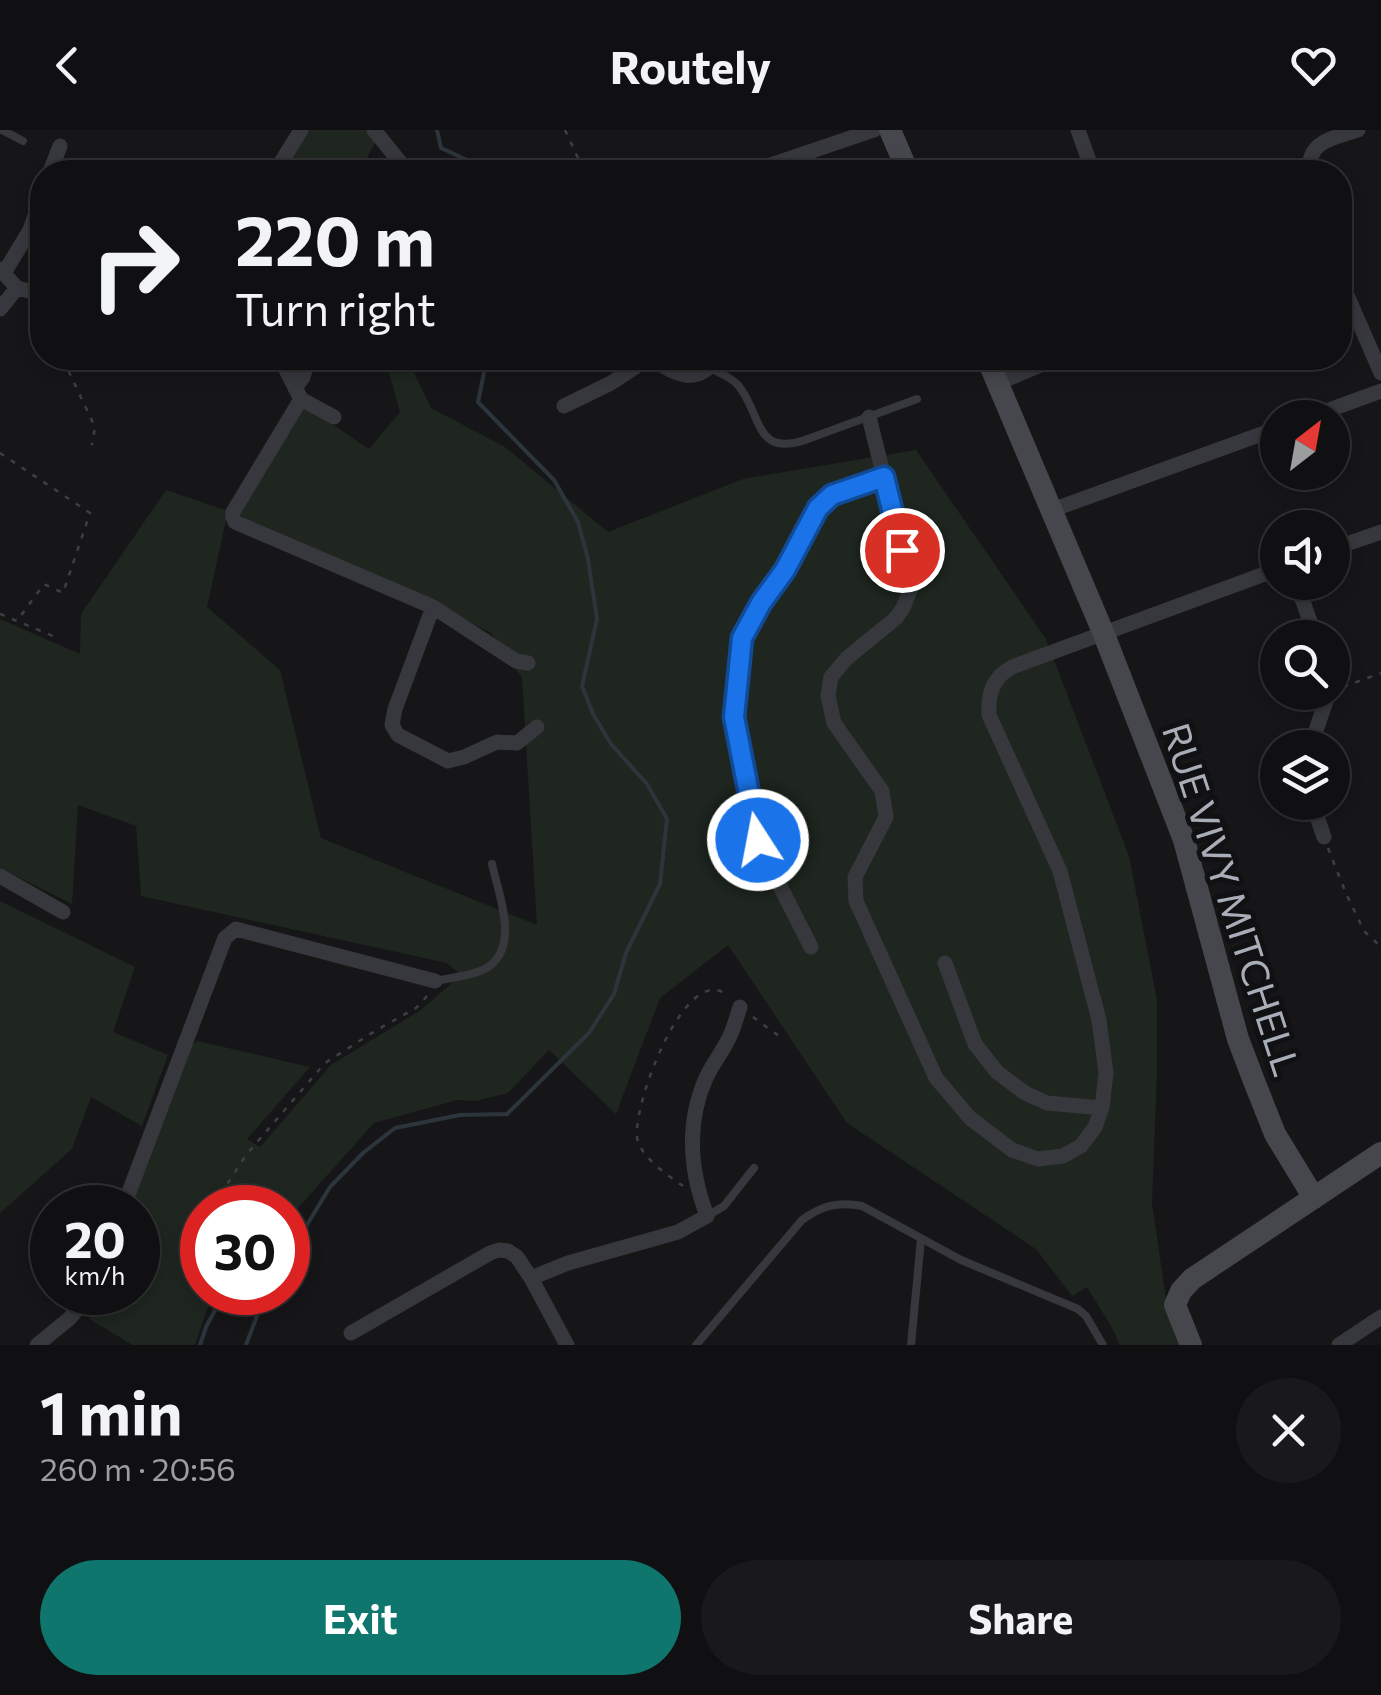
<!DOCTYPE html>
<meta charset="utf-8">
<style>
body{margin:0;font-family:Commissioner,sans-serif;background:#19191b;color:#f1f3f6;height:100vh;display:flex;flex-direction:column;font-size:38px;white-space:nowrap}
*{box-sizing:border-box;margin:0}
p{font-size:32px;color:#9c9d9f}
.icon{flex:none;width:55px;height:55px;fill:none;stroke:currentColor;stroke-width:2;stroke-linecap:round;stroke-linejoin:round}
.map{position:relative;height:1215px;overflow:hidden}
.sheet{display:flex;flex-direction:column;background:#101012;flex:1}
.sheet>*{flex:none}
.guide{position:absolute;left:30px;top:30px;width:1322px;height:210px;border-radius:40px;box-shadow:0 5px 15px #0003,0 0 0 2px #303032;background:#101012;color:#f1f3f6;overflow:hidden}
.needle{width:65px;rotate:31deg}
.tools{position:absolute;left:1260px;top:270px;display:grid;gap:20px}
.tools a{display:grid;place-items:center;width:90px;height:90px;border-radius:50%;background:#101012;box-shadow:0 5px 15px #0003,0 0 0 2px #303032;font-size:50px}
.speed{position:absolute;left:30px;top:1055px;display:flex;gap:20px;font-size:50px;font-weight:700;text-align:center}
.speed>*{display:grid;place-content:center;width:130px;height:130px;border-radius:50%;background:#101012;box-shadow:0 5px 15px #0003,0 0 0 2px #303032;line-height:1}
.speed small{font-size:25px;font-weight:400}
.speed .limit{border:15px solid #d22;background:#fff;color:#111}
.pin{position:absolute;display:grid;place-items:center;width:85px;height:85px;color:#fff;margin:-42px;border:5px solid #fff;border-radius:50%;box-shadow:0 2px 10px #0007}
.me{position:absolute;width:110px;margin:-55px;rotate:349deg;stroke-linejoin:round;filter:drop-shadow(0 0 8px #0008)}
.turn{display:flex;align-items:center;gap:35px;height:210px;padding:0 40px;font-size:45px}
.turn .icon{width:130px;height:130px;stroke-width:2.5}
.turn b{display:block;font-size:70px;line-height:85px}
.round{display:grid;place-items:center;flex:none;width:105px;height:105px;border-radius:52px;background:#19191b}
.head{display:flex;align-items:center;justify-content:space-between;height:170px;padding:0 40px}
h1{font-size:60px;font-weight:700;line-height:75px}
.cta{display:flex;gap:20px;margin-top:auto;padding:20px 40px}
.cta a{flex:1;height:115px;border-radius:60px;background:#0f766e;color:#fff;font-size:40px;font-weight:700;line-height:115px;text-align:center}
.cta a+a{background:#19191b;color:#f1f3f6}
header{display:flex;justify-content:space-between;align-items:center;height:130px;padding:0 40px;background:#101012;font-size:45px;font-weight:700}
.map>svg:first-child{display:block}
.green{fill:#1e261f}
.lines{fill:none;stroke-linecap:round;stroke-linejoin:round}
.stream{stroke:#2c353c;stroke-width:4}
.path{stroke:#3d3f44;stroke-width:2.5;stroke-dasharray:5 8;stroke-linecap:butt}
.lane{stroke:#37383d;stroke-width:8}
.street{stroke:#37383d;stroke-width:15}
.secondary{stroke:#45474d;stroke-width:22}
.route-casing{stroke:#114b97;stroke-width:25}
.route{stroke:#1a73e8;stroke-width:18}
.labels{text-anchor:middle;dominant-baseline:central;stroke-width:10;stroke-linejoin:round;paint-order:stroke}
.street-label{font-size:38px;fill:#a8adb8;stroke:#111113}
</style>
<header><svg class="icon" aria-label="back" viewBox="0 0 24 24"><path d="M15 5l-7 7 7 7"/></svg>Routely<svg class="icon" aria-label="heart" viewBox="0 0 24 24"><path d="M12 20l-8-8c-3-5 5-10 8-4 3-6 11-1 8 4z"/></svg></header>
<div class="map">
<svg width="1381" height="1215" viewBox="0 0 1381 1215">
<rect width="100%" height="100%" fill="#161618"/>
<!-- green -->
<path class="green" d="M 305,0 L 367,0 L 377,9 L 364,34 L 371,42 L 284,42 Z
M 385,228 L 407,228 L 431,278 L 505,317 L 608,402 L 743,349 L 916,320 L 1046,509 L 1129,726 L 1157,870 L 1157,942 L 1152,1073 L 1166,1169 L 1181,1215 L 1120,1215 L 1111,1196 L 1087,1157 L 1072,1166 L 1036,1119 L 847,993 L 728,815 L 660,868 L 616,984 L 549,920 L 508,963 L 476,971 L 457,970 L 374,993 L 288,1089 L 288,1078 L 202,1078 L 202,1162 L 218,1163 L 207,1179 L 195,1215 L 133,1215 L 89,1189 L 99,1163 L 138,1162 L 138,1078 L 130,1077 L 188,916 L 198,911 L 310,937 L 247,1009 L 260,1017 L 331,935 L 421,880 L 461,845 L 447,833 L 141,766 L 136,696 L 78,675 L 72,774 L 0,738 L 0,489 L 80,524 L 81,484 L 166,360 L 228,381 L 207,477 L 280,540 L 321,708 L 537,795 L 522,548 L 491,503 L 389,451 L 241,386 L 240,378 L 302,274 L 369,319 L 400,282 Z
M 0,771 L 135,837 L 113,902 L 168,925 L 142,996 L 91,967 L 72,1019 L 0,1083 Z"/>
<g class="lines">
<!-- stream -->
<path class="stream" d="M 437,0 L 441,18 L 467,30 L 506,42
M 288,1126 L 330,1057 L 363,1023 L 395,998 L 460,985 L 507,984 L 589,903 L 614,864 L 626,823 L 660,754 L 667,689 L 647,654 L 611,614 L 593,584 L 582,556 L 597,489 L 588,429 L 578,392 L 554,350 L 478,272 L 487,228
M 200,1215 L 206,1197 L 219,1173 L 234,1162
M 246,1215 L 266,1162"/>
<!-- path -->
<path class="path" d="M 565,0 L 584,41 L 587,42
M 67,228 L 69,242 L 95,297 L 92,315
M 0,323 L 90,383 L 63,463 L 44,454 L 17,491
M 0,484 L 53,506
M 1343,557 L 1381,543
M 1328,718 L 1345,761 L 1364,801 L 1381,817
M 753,887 L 783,909
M 683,1056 C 666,1044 646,1031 638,1012 C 628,984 686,827 728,866
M 219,1078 L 226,1056 L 246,1025 L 325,933 L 375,901 L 416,878 L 427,866"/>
<!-- lane -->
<path class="lane" d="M 2,0 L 23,11
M 710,238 C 719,243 731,247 738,255 C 762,284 754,327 805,310 L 917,269
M 435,851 C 450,848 469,846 483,840 C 522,821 499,766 492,734
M 707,1086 L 724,1076 L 754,1038
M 696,1215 L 802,1090 C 821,1076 838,1071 862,1076 L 961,1130 L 1078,1179 L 1086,1186 L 1103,1215
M 911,1215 L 921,1109"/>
<!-- street -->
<path class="street" d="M 374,0 L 408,42
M 1078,0 L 1093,42
M 50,42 L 60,16
M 275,42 L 301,0
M 750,42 L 874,0
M 1309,42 C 1308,10 1332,9 1358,0
M 0,139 L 17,158 L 42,164
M 4,143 L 30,100 L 42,65
M 1340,149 L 1381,243
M 0,179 L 17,158
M 280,228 L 301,269 L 233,382 L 233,387 L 235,392 L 433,477 L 395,579 L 392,595 L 398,605 L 448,631 L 464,627 L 497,612 L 517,613 L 537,597
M 650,228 C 674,243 696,258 717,228
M 998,253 L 1057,228
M 295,258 L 303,247 L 309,228
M 301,269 L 334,287
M 564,276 L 611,253 L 649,228
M 869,287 L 884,347
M 1307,288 L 1381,261
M 1052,380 L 1278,298
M 1332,419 L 1381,402
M 1296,452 L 1316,508
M 433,477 L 516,531 L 528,533
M 1310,618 L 1329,562
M 1312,672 L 1324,707
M 0,746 L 63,782
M 811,817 L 757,711 L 734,587 L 743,507 L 761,473 L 785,440 L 818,378 L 832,365 L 884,347 L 911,458 L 903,478 L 896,488 L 847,528 L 831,547 L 828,566 L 834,593 L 882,661 L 886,687 L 855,747 L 856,771 L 936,948 L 970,988 L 1012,1020 L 1038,1029 L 1063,1026 L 1081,1016 L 1095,997 L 1102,978 L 1106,943 L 1099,890 L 1060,741 L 989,585 C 988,564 992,548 1012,537 L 1278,439
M 945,833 L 975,914 L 997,942 L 1025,963 L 1047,973 L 1102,978
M 123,1078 L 225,808 L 236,799 L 435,851
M 531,1148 L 568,1133 L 678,1102 L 707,1086 C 690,1041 686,993 706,948 C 713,933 723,921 730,906 C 734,897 737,886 740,877
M 351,1203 L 490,1123 L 499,1120 L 508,1121 L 517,1127 L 531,1148 L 567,1215
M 37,1215 L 70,1188 L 91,1162
M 1339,1215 L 1381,1187"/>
<!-- secondary -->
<path class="secondary" d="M 890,0 L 908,42
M 987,228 L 1103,502 L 1184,710 L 1238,909 L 1254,951 L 1275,1004 L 1314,1068
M 1191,1215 L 1175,1175 L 1181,1161 L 1192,1149 L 1381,1023"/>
</g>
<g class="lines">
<defs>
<path id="route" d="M 758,710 L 734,587 L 742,508 L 761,473 L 785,440 L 818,378 L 832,365 L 884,347 L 902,420"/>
</defs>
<!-- route casing -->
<use href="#route" class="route-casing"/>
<!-- route -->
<use href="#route" class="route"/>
</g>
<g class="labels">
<!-- street labels -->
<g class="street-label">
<text transform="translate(1233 769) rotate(72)">RUE VIVY MITCHELL</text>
</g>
</g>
</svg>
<div class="tools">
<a><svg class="needle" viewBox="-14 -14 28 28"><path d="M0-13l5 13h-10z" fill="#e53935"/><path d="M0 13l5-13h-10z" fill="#9c9d9f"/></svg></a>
<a><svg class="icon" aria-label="sound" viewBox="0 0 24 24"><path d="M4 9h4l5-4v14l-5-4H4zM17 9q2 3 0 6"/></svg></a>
<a><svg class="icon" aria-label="search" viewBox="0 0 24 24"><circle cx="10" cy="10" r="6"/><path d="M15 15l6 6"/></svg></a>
<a><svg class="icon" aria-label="layers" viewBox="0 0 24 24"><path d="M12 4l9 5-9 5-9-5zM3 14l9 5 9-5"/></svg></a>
</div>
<div class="speed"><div>20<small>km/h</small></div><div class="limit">30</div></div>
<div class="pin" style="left:902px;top:420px;background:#d93025"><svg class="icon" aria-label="arrive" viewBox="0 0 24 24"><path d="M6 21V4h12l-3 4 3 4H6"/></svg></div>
<svg class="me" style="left:758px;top:710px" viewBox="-20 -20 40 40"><circle r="17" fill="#1a73e8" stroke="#fff" stroke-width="3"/><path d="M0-11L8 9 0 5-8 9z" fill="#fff"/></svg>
<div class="guide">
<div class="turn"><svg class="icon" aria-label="right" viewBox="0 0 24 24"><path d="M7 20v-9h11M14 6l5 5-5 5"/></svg><div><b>220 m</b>Turn right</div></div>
</div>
</div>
<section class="sheet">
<div class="head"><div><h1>1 min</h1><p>260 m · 20:56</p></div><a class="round"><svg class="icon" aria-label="close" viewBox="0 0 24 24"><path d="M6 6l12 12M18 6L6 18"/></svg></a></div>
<div class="cta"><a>Exit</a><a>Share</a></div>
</section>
